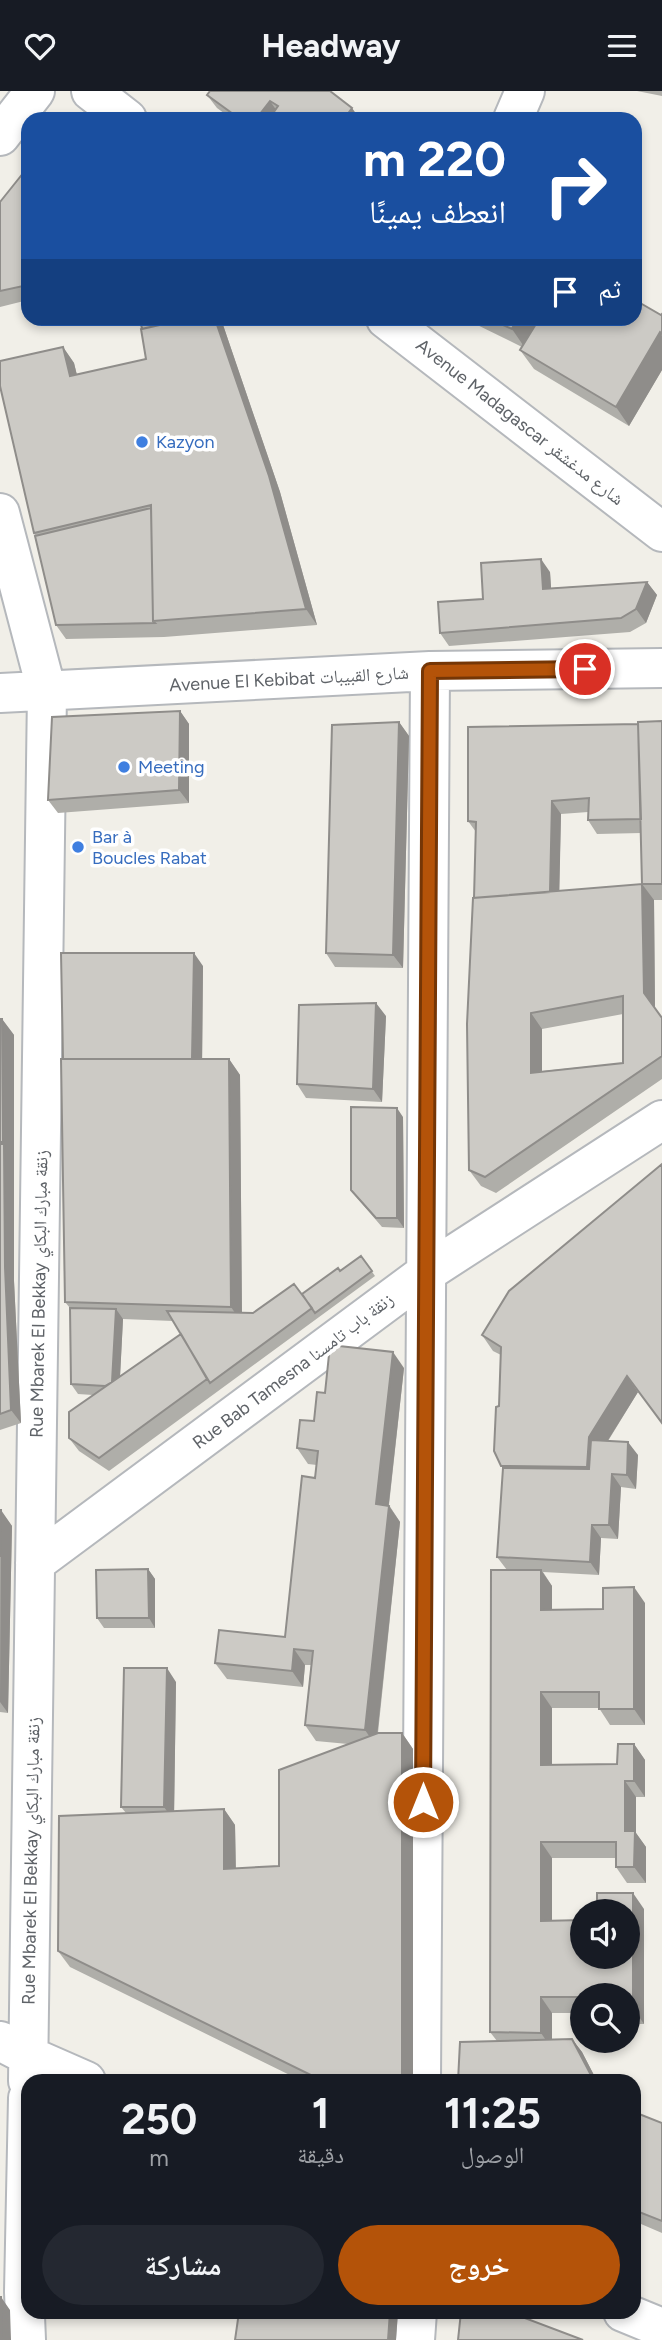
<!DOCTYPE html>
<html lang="ar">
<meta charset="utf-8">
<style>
body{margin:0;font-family:Figtree,"Noto Naskh Arabic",sans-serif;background:#242831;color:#f1f3f6;direction:rtl;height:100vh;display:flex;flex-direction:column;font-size:26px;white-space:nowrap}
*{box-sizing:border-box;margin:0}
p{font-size:23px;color:#9ea1a6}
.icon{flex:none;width:38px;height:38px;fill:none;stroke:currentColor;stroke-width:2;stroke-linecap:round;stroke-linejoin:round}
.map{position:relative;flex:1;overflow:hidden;direction:ltr}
.panel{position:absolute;left:21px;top:1983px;width:620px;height:245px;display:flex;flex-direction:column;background:#171b24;border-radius:21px;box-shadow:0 4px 10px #0003;direction:rtl}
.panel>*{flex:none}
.banner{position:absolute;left:21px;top:21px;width:621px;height:214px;border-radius:21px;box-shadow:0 4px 10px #0003;direction:rtl;background:#1a4fa0;color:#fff;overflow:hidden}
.fabs{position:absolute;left:570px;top:1808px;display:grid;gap:14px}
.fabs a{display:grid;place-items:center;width:70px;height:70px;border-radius:50%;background:#171b24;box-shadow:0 4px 10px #0003;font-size:35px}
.pin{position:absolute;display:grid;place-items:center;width:60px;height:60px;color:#fff;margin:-30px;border:4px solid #fff;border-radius:50%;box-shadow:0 2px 7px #0007}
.me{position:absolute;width:77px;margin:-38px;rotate:0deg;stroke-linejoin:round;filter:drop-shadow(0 0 5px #0008)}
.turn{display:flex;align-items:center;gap:24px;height:147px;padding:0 21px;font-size:32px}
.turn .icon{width:91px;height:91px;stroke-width:2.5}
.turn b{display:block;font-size:49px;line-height:60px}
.then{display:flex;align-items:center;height:66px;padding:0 21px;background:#0003;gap:14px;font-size:26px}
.eta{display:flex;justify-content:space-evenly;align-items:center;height:119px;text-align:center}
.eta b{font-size:42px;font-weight:700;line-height:49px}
.cta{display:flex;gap:14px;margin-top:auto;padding:14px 21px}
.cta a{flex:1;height:80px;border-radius:42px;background:#b45309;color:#fff;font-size:28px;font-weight:700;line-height:80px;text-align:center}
.cta a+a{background:#242831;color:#f1f3f6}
header{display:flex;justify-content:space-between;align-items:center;height:91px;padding:0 21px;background:#171b24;font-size:32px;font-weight:700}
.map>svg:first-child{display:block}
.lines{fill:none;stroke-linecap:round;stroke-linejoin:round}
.minor-casing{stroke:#b5b8bc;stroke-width:42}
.minor{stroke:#fff;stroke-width:38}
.wall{fill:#afaea9;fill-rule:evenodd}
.shaded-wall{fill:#8f8d8a}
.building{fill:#cccac5;stroke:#8f8d8a;stroke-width:2;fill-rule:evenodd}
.route-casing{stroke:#753606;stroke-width:18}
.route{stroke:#b45309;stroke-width:12}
.shop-dot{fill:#3f7fe0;stroke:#fff;stroke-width:2.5}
.labels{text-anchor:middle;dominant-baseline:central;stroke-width:7;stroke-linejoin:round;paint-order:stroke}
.street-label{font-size:18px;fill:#5f6368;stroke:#fff}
.shop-label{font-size:18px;fill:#366cbe;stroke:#fff;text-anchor:start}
</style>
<header><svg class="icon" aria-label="menu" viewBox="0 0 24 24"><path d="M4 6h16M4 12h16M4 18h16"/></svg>Headway<svg class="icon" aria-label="heart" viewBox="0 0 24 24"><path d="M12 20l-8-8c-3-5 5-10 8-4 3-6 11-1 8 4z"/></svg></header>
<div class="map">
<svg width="662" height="2249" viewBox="0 0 662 2249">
<rect width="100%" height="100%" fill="#f1efe8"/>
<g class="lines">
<defs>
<path id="minor" d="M 91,0 L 127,28
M 513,28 L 525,0
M 0,45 L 35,0
M 386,228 L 662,441
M 0,422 L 47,601 L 28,1990
M 0,602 L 430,580 L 662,577
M 35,1472 L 427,1181 L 662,1029
M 0,1950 L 29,1965 L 86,1990
M 421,1990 L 430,580
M 623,2221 L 662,2237
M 26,2249 L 24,2201 L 28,2007
M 415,2249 L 417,2221"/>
</defs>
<!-- minor casing -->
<use href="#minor" class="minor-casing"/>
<!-- minor -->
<use href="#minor" class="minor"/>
</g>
<!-- wall -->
<path class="wall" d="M 330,0 L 360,28 L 232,28 L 217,17 L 207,4 Z
M 637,0 L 662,0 L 662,5 Z
M 28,76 L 28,209 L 0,216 L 0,111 Z
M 662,223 L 662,279 L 629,335 L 534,278 L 520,259 L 522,256 L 465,228 L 635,228 L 661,224 Z
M 221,228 L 280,401 L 317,534 L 164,546 L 66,548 L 56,534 L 35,445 L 34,442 L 63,256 L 74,272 L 77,284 L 146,268 L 142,238 Z
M 550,481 L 551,497 L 647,491 L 657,504 L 646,532 L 630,541 L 449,555 L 440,542 L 483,508 Z
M 180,620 L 189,633 L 189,712 L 58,722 L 48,709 Z
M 662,630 L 662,809 L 654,809 L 655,917 L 662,927 L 662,988 L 496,1102 L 481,1095 L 469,1079 L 476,741 L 468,730 L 638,633 ZM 588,721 L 588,729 L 597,743 L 641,742 L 642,793 L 559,800 L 561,723 ZM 623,923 L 623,972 L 542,980 L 542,938 Z
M 399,631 L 409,645 L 403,877 L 335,876 L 326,862 Z
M 203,875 L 202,968 L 229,968 L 240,984 L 242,1222 L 253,1222 L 305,1208 L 340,1180 L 361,1165 L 375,1185 L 109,1380 L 79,1360 L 69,1347 L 93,1304 L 78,1303 L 71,1293 L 70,1217 L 65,1211 L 63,968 ZM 123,1228 L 173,1230 L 181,1243 L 120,1285 Z
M 386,925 L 382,1011 L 306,1007 L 297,993 Z
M 0,928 L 2,928 L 14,944 L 14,1190 L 21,1332 L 0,1339 Z
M 403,1026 L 404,1137 L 382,1136 L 358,1108 L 351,1099 Z
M 482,1244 L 638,1301 L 608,1350 L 638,1364 L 636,1398 L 621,1396 L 618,1448 L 601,1447 L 599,1484 L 543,1481 L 552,1495 L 552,1519 L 603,1518 L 645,1512 L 645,1634 L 610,1634 L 599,1617 L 552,1617 L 552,1674 L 617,1673 L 634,1653 L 645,1669 L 645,1706 L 636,1706 L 636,1742 L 646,1756 L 646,1792 L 627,1792 L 616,1776 L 616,1767 L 552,1767 L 552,1830 L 583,1866 L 644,1818 L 644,1933 L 628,1933 L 628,1904 L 583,1904 L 583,1922 L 552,1922 L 552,1948 L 572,1948 L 582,1961 L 597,1990 L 458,1990 L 497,1950 L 490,1941 L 507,1479 L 497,1466 L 503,1377 L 501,1375 L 501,1264 L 493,1260 Z
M 404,1277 L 389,1414 L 400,1431 L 378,1642 L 402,1642 L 413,1658 L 413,1990 L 302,1990 L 70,1876 L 58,1860 L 126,1722 L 121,1716 L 176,1591 L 174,1720 L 224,1718 L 235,1734 L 236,1778 L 279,1775 L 348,1653 L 316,1650 L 305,1634 L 311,1574 L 305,1574 L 303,1596 L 227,1588 L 215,1572 L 285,1546 L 315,1387 L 317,1374 L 308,1373 L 297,1357 L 314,1330 L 325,1302 Z
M 0,1419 L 12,1435 L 8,1622 L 0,1621 Z
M 148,1478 L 155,1488 L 155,1537 L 104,1537 L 97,1527 Z
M 634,2021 L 662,2032 L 662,2142 L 634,2130 Z"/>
<!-- shaded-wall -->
<path class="shaded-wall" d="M 270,10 L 279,23 L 276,28 L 256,28 Z
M 352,17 L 360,28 L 344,28 Z
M 215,228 L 221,228 L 280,401 L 317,534 L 306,518 Z
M 517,228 L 540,228 L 525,257 L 512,238 Z
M 660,241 L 662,245 L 662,279 L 629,335 L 616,316 Z
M 63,256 L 74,272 L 81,301 L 70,285 Z
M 541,468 L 550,481 L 552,511 L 543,498 Z
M 647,491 L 657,504 L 646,532 L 636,518 Z
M 180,620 L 189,633 L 189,712 L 179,699 Z
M 399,631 L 409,645 L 403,877 L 393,864 Z
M 552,710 L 561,723 L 559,817 L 550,804 Z
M 642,793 L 654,809 L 655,918 L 644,902 Z
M 194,862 L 203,875 L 202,982 L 192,969 Z
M 376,912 L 386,925 L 382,1011 L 373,998 Z
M 531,922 L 542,938 L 542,998 L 531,982 Z
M 2,928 L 14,944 L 14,1190 L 21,1332 L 11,1319 L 5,1176 L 4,1053 L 3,1051 Z
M 229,968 L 240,984 L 242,1232 L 231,1216 Z
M 397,1017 L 403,1026 L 404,1137 L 397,1127 Z
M 116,1218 L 123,1228 L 119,1306 L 112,1296 Z
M 393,1261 L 404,1277 L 387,1429 L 376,1413 Z
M 627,1285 L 638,1301 L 600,1362 L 599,1392 L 587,1376 L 589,1346 Z
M 628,1351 L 638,1364 L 636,1398 L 627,1384 Z
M 612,1383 L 621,1396 L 618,1448 L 609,1434 Z
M 389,1415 L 400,1431 L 376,1655 L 365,1639 Z
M 1,1419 L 12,1435 L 8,1622 L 0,1611 Z
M 592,1434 L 601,1447 L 599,1484 L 590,1471 Z
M 148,1478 L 155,1488 L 155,1537 L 149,1527 Z
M 541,1479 L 552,1495 L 552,1535 L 541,1519 Z
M 634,1496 L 645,1512 L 645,1634 L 634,1618 Z
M 294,1558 L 305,1574 L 303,1596 L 292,1580 Z
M 167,1577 L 176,1591 L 174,1730 L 164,1716 Z
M 541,1601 L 552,1617 L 552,1690 L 541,1674 Z
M 402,1642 L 413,1658 L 413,1990 L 402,1990 Z
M 634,1653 L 645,1669 L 645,1706 L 634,1690 Z
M 625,1690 L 636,1706 L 636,1742 L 646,1756 L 646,1792 L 634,1776 L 625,1740 Z
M 224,1718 L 235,1734 L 236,1794 L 224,1778 Z
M 541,1751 L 552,1767 L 552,1846 L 541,1830 Z
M 633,1802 L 644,1818 L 644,1933 L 633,1917 Z
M 541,1906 L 552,1922 L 552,1958 L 541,1942 Z
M 572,1948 L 582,1961 L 597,1990 L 592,1990 Z
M 1,2206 L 10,2219 L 11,2249 L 2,2249 Z
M 390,2221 L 398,2221 L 396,2249 L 388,2249 Z"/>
<!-- building -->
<path class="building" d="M 210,0 L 330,0 L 352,17 L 344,28 L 269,28 L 278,15 L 270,10 L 256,28 L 240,28 L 207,4 Z
M 28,76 L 28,194 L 0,200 L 0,111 Z
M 635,209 L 661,224 L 662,223 L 662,243 L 660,241 L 616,316 L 520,259 L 539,228 L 635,228 Z
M 140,228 L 186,228 L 142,238 Z
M 186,228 L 215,228 L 269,385 L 306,518 L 153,530 L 151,414 L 34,442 L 0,295 L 0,270 L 63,256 L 70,285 L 146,268 L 141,238 Z
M 490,228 L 517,228 L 512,238 Z
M 151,417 L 153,530 L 155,532 L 56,534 L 35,445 Z
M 541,468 L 543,498 L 647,491 L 636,518 L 621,527 L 440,542 L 438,511 L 483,508 L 481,472 Z
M 180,620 L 179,699 L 48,709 L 52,626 Z
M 662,630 L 662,793 L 642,793 L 638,631 Z
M 399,631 L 393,864 L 326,862 L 332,634 Z
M 638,633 L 641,728 L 588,729 L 589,707 L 552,710 L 550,801 L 474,807 L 476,731 L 468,730 L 468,636 Z
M 642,793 L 644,902 L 662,927 L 662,965 L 485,1086 L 469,1079 L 467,933 L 473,807 ZM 623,905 L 623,972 L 531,982 L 531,922 Z
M 61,862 L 194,862 L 192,968 L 63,968 Z
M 376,912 L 373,998 L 297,993 L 299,914 Z
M 0,928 L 2,928 L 3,1051 L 0,1051 Z
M 61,968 L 229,968 L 231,1216 L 65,1211 Z
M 351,1016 L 397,1017 L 397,1127 L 376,1127 L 351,1099 Z
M 0,1053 L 4,1053 L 5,1176 L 11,1319 L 0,1323 Z
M 662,1073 L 662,1332 L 627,1285 L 589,1346 L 587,1376 L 501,1375 L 494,1360 L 496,1316 L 499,1315 L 501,1256 L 482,1244 L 509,1200 Z
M 361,1165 L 372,1180 L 315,1222 L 302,1203 L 338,1177 L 340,1180 Z
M 294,1193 L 312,1217 L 210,1292 L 167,1220 L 253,1222 Z
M 70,1217 L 116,1218 L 112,1291 L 105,1295 L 71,1293 Z
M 181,1243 L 207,1288 L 99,1367 L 69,1347 L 69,1321 Z
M 330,1254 L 393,1261 L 376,1413 L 389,1415 L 365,1639 L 305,1634 L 313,1560 L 294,1558 L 292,1580 L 215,1572 L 219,1539 L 285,1546 L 302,1385 L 315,1387 L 318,1360 L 297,1357 L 300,1329 L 314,1330 L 317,1301 L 325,1302 Z
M 591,1349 L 628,1351 L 627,1384 L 612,1383 L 609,1434 L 592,1434 L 590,1471 L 497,1466 L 503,1377 L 589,1378 Z
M 0,1419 L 1,1419 L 0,1466 Z
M 148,1478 L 149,1527 L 97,1527 L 96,1479 Z
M 491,1479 L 541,1479 L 541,1519 L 603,1518 L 603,1497 L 634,1496 L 634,1618 L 599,1618 L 599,1601 L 541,1601 L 541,1674 L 617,1673 L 618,1653 L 634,1653 L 634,1690 L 625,1690 L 625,1740 L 635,1740 L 634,1776 L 616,1776 L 616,1751 L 541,1751 L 541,1830 L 583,1829 L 583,1866 L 628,1866 L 628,1820 L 597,1820 L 597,1802 L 633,1802 L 633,1917 L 628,1917 L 628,1904 L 583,1904 L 583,1906 L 541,1906 L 541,1942 L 490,1941 Z
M 124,1577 L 167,1577 L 164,1716 L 121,1716 Z
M 378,1642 L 402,1642 L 402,1990 L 323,1990 L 58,1860 L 59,1725 L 224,1718 L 224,1778 L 279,1775 L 279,1679 Z
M 572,1948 L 593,1988 L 592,1990 L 458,1990 L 460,1951 Z
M 634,2021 L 662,2032 L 662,2130 L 634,2119 Z
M 0,2206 L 1,2206 L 2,2249 L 0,2249 Z
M 239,2221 L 390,2221 L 388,2249 L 235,2249 Z
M 461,2221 L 509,2221 L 583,2249 L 458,2249 Z"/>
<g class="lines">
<defs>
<path id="route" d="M 423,1711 L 430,580 L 585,578"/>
</defs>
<!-- route casing -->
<use href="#route" class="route-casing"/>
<!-- route -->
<use href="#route" class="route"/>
</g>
<!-- markers -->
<g class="shop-dot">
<circle cx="142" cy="351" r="7"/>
<circle cx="124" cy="676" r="7"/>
<circle cx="78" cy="756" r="7"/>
</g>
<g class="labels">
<!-- street labels -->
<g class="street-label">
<text transform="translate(520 331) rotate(38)">Avenue Madagascar شارع مدغشقر</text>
<text transform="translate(289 588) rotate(-3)">Avenue El Kebibat شارع القبيبات</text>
<text transform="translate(39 1203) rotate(-89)">Rue Mbarek El Bekkay زنقة مبارك البكاي</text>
<text transform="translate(293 1280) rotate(-37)">Rue Bab Tamesna زنقة باب تامسنا</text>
<text transform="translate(31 1770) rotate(-89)">Rue Mbarek El Bekkay زنقة مبارك البكاي</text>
</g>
<!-- shop labels -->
<g class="shop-label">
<text x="156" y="351">Kazyon</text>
<text x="138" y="676">Meeting</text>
<text x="92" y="746">Bar à<tspan x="92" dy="21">Boucles Rabat</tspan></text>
</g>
</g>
</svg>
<div class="fabs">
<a><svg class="icon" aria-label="sound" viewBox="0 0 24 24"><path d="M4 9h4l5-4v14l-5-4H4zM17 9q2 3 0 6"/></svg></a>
<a><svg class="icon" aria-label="search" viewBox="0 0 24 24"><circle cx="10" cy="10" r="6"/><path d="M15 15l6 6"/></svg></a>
</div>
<div class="pin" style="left:585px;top:578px;background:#d93025"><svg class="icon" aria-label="arrive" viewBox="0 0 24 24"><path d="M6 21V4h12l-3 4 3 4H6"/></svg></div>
<svg class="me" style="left:423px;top:1711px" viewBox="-20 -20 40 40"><circle r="17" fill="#b45309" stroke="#fff" stroke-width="3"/><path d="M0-11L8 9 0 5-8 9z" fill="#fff"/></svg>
<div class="banner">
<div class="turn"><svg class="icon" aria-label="right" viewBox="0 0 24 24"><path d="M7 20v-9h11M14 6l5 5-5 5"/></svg><div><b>220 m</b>انعطف يمينًا</div></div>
<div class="then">ثم<svg class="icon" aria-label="arrive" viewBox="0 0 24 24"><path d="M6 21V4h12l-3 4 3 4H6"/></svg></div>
</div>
<section class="panel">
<div class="eta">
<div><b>11:25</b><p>الوصول</p></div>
<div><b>1</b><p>دقيقة</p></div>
<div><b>250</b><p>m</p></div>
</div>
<div class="cta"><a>خروج</a><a>مشاركة</a></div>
</section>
</div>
